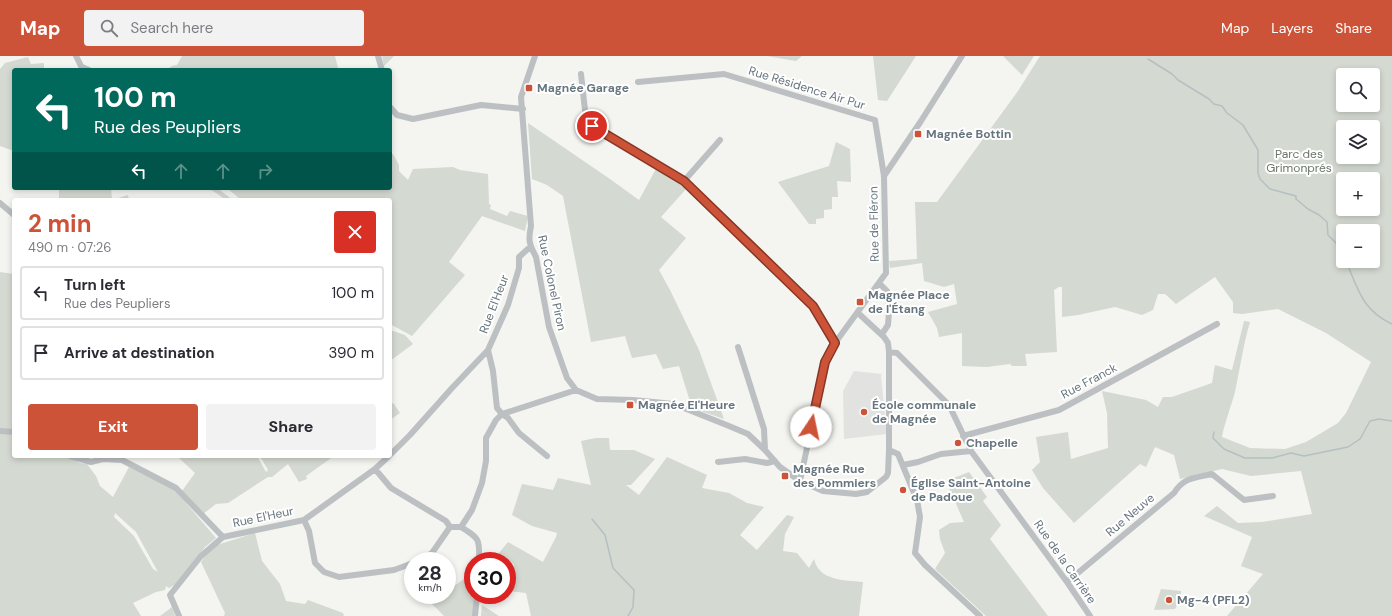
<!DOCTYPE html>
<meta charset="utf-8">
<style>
body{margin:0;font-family:"DM Sans",sans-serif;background:#f2f2f3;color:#2b2b33;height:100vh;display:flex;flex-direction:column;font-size:15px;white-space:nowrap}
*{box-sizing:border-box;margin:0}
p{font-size:13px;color:#7c7c81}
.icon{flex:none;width:22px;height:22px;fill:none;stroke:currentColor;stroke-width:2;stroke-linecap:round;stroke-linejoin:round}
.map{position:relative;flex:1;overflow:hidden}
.drawer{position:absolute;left:12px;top:142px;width:380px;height:260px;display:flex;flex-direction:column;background:#fff;border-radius:4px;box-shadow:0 2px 6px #0003}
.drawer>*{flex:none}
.banner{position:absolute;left:12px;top:12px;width:380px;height:122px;border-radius:4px;box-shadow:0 2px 6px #0003;background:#00695c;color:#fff;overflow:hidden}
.buttons{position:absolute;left:1336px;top:12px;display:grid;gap:8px}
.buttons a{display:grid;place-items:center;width:44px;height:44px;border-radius:4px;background:#fff;box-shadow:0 2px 6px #0003;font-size:20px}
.speed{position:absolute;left:404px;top:496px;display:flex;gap:8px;font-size:20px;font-weight:700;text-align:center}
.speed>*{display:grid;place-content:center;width:52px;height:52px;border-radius:50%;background:#fff;box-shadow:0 2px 6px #0003;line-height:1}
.speed small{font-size:10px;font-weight:400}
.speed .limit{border:6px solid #d22;background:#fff;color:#111}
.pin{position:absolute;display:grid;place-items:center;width:34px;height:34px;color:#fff;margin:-17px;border:2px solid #fff;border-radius:50%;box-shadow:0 1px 4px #0007}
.me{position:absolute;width:44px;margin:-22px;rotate:11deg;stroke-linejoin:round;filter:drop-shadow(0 0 3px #0008)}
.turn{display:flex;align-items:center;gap:14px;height:84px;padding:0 16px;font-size:18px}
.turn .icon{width:52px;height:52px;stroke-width:2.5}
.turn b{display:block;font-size:28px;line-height:34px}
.lanes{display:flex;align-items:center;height:38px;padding:0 16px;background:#0003;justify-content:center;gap:20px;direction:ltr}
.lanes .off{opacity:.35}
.round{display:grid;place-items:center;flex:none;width:42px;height:42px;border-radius:4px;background:#f2f2f3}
.head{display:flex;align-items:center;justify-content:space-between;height:68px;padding:0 16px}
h1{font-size:24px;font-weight:700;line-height:30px;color:#cd5338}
.primary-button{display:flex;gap:8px;margin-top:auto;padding:8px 16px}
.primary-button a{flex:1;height:46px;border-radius:4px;background:#cd5338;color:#fff;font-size:16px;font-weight:700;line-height:46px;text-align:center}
.primary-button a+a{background:#f2f2f3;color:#2b2b33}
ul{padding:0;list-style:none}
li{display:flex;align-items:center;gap:12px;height:54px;margin:0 8px 6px;padding:0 8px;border:2px solid #e1e1e2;border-radius:4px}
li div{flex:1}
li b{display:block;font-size:15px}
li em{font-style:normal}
header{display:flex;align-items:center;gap:24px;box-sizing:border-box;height:56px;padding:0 20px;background:#cd5338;color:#fff}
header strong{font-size:19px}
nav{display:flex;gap:22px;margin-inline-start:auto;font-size:14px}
.search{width:280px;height:36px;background:#f2f2f3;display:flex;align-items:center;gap:10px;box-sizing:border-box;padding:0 14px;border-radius:4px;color:#7c7c81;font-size:15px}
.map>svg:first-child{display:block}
.built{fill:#e2e3e1}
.green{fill:#d4d9d1;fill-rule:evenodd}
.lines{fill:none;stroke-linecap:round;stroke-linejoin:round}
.stream{stroke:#b5c0c3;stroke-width:1.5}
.minor{stroke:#bcc0c2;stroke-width:6}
.route-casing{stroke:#853624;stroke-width:10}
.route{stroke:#cd5338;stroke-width:7}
.poi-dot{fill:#cd5338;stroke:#fff;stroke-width:1.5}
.labels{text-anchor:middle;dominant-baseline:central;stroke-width:4;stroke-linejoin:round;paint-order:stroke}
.poi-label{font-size:12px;font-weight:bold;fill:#67757e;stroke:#fff;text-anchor:start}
.street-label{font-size:12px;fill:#67757e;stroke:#fff}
.park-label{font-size:12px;fill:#697665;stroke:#fff}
</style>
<header>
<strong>Map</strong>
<div class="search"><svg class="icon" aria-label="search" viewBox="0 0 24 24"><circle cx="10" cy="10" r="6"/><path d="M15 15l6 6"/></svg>Search here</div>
<nav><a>Map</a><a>Layers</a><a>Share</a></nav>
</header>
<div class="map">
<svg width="1392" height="560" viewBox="0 0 1392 560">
<rect width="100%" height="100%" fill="#f4f4f1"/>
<!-- built -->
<path class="built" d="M 854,315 L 882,318 L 881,320 L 887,378 L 844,383 L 843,335 Z"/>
<!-- green -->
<path class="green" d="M 182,0 L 335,0 L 338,12 L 338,14 L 166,14 L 172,10 L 177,9 Z
M 382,0 L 394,0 L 384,10 Z
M 767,0 L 802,0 L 796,5 Z
M 873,0 L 916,0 L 887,45 L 878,44 Z
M 1003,0 L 1034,0 L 1022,19 Z
M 1040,0 L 1392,0 L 1392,560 L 1227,560 L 1263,518 L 1241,510 L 1252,481 L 1204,460 L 1217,450 L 1238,467 L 1262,466 L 1312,458 L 1301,415 L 1251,420 L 1222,413 L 1180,423 L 1174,399 L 1155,391 L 1146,411 L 1140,408 L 1074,467 L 1043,432 L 1032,414 L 1040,406 L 1036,381 L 1068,376 L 1071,403 L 1108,392 L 1107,357 L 1102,335 L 1146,344 L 1158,351 L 1163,341 L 1172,341 L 1212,327 L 1215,309 L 1232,314 L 1244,265 L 1250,266 C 1243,289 1240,313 1235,336 C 1231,351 1225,365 1222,381 L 1250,392 L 1285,393 L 1306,386 L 1338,367 L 1346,357 L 1371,306 L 1326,277 L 1278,253 L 1242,258 L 1233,257 L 1233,246 L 1215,221 L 1176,248 L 1165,238 L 1158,238 L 1153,254 L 1142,259 L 1115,251 L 1078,259 L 1062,261 L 1062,231 L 1059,231 L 1054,234 L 1057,296 L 1025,298 L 1027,310 L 1012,310 L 1010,308 L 987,311 L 962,310 L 962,277 L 939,281 L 937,272 L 928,256 L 957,248 L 954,228 L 944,231 L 924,225 L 922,207 L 890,212 L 889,205 L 917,203 L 915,146 L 937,146 L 1018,35 ZM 1343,19 L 1373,19 L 1373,49 L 1343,49 ZM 1343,71 L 1373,71 L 1373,101 L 1343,101 ZM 1343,123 L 1373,123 L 1373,153 L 1343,153 ZM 1343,175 L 1373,175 L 1373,205 L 1343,205 Z
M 28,1 L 31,8 L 44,7 L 44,14 L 14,14 L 14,95 L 0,90 L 0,13 L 5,7 Z
M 528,67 L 610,123 L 639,144 L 657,111 L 686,133 L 661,161 L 686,182 L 659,214 L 670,234 L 699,294 L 724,363 L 692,352 L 679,310 L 663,313 L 656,298 L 632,302 L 625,280 L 591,286 L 563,140 L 547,129 L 532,123 Z
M 836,86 L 850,93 L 851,126 L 837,125 L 838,141 L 832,141 L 832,153 L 824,154 L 824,162 L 816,163 L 816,168 L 809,168 L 778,126 L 829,110 Z
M 390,98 L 393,98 L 399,109 L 399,115 L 408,124 L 413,113 L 453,111 L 460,114 L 488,118 L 489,148 L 491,149 L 490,153 L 507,160 L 510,155 L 528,160 L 525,175 L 482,160 L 449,206 L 465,219 L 412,280 L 390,268 L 390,144 L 241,144 L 227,132 L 390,132 Z
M 59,132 L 111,132 L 112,144 L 128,139 L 129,144 L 59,144 Z
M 206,132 L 217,132 L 233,144 L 226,144 L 213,135 Z
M 0,216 L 14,218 L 14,374 L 0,373 Z
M 390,274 L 405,279 L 413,288 L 390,305 Z
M 390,346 L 394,348 L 400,357 L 390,364 Z
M 0,377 L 14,379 L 14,400 L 67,400 L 80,407 L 87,408 L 96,420 L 100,430 L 113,441 L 129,411 L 174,433 L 216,482 L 205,491 L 178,527 L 169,532 L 166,530 L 165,534 L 156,536 L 133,547 L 141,560 L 0,560 ZM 115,457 L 136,476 L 158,516 L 153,513 L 134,480 L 114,461 Z
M 596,382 L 609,382 L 610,394 L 634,394 L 655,403 L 631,429 L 626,429 L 639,439 L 667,401 L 707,419 L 702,432 L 729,437 L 747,447 L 764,451 L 740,479 L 757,494 L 787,459 L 794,461 L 785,478 L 783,495 L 797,497 L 809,512 L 814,503 C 819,525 844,524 863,526 L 859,560 L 531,560 L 526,537 L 507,535 L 507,521 L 513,522 L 514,508 L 498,498 L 508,486 L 543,506 L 556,481 L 557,477 L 532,470 L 512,459 L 522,428 L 553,434 L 558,422 L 591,429 L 581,385 Z
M 185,400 L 257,400 L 266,416 L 268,414 L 260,400 L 334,400 L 306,420 L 307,423 L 299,426 L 288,408 L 272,421 L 268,421 L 228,447 L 216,448 L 203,458 L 182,435 L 195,417 L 179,402 Z
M 969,416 L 987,441 L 983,445 L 1001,469 L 990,483 L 1048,560 L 986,560 L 935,513 L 945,497 L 940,483 L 939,474 L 950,467 L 964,466 L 946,425 Z
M 255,477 L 262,505 L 280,528 L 286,545 L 305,548 L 308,544 L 343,557 L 344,560 L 224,560 L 225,557 L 201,506 L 209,494 L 217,489 Z
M 464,523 L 473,525 L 473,539 L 476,539 L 474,560 L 444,560 L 431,547 L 442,539 L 447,539 L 447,535 Z
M 1161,533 L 1181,535 L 1181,543 L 1175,553 L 1154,554 Z
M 482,549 L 499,560 L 481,560 Z
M 172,551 L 175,560 L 160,560 Z"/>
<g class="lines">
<!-- stream -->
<path class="stream" d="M 1148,3 L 1172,18 L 1178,24 L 1209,43 L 1214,48 L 1222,50 L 1227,57 L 1243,69 L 1258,94 L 1258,117 L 1260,123 L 1270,133 L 1296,140 L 1296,143 L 1308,153 L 1319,159 L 1327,166 L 1328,179 L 1342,193 L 1343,197
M 1346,205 C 1358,233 1362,254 1392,268
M 1214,376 L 1213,382 L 1224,393 L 1245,402 L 1272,402 L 1291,397 L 1304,400 L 1348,391 L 1360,383 L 1370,365 L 1379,363 L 1392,365
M 592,463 L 605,479 L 613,512 L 634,534 L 633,551 L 628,560"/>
<!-- minor -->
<path class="minor" d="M 76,0 L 83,14
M 378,0 L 382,14
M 535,0 L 521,41 L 531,170 C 528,184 529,188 536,201 L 549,271 L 567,322 L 576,334 L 597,343 L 633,344 L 674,348 L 729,370 L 748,378 L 765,394 L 780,411 L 800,425 L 823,435 L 856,438 L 867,436 L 886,421 L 888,417 L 889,394 L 889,296 L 888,287 L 884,281 L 858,257
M 82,11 L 89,14
M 581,18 L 586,63 L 592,70 L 684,125 L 813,250 L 835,287
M 638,26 L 724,18 L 875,64 L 884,120 L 886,217 L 835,287 L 825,306 L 800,425
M 390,51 L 397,59 L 413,63 L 481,49 L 523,53
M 884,120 L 921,65 L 962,0
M 684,125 L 720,84
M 0,147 L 14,159
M 879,227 L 887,235 L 889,256 L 888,269 L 882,278
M 738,291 L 764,373 L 765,394
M 488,294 L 493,315 L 497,352 L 502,358 L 508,362 L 519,377 L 547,400
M 889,296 L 897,297 L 949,349 L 971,395 L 1067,526 L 1090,560
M 0,375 L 14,376
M 963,380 L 1059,354 L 1217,268
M 889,394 L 898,398 L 917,444 L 920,461 L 915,497 L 925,509 L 980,560
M 390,399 L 410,379 L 452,332 L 488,294 L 508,249 L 519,212 L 519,201 L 530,191
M 70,400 L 91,406 L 103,403 L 122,404 L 176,432 L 223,481
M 718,406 L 745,403 L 767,407 L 775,405
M 903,409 L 918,406 L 941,398 L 971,395
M 375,413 L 391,432 L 446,465 L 450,471
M 304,464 L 309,475 L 315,507 L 324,516 L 339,521 L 394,514 L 413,507
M 420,505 L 432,497 L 450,471 L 461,471
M 479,505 C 480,483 479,482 461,471 L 472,454 L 482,427 L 486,405 L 486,382 L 496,364 L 502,358 L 576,334
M 1067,526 L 1174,437 C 1184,421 1195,422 1212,418 L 1244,444 L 1273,440
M 179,560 L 170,539 L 201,500 L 223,481 L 304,464 L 375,413 L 389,400
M 475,560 L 477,539"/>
</g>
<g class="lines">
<defs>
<path id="route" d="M 592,70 L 684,125 L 813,250 L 835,287 L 825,306 L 811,371"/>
</defs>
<!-- route casing -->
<use href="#route" class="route-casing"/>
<!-- route -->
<use href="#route" class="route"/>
</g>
<!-- markers -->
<g class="poi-dot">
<rect x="525" y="28" width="8" height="8" rx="2"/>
<rect x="914" y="74" width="8" height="8" rx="2"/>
<rect x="856" y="242" width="8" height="8" rx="2"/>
<rect x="626" y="345" width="8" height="8" rx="2"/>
<circle cx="864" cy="356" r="4"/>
<circle cx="958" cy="387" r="4"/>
<rect x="781" y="416" width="8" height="8" rx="2"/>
<circle cx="903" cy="434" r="4"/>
<circle cx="1169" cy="544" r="4"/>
</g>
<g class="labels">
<!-- poi labels -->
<g class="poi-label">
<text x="537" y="32">Magnée Garage</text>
<text x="926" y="78">Magnée Bottin</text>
<text x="868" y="239">Magnée Place<tspan x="868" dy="14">de l'Étang</tspan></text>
<text x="638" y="349">Magnée El'Heure</text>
<text x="872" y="349">École communale<tspan x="872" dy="14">de Magnée</tspan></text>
<text x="966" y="387">Chapelle</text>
<text x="793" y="413">Magnée Rue<tspan x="793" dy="14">des Pommiers</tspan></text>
<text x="911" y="427">Église Saint-Antoine<tspan x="911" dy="14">de Padoue</tspan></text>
<text x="1177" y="544">Mg-4 (PFL2)</text>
</g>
<!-- street labels -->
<g class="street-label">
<text transform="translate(807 32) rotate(17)">Rue Résidence Air Pur</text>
<text transform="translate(874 168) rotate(-91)">Rue de Fléron</text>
<text transform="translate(552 227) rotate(78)">Rue Colonel Piron</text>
<text transform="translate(494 248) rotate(-69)">Rue El'Heur</text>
<text transform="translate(1089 325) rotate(-28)">Rue Franck</text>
<text transform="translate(1130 459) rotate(-40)">Rue Neuve</text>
<text transform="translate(263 461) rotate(-12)">Rue El'Heur</text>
<text transform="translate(1065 506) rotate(55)">Rue de la Carrière</text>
</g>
<!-- park labels -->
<g class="park-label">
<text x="1299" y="98">Parc des<tspan x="1299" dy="14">Grimonprés</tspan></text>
</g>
</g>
</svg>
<div class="buttons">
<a><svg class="icon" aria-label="search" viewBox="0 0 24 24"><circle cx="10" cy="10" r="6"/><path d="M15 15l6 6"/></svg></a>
<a><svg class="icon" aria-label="layers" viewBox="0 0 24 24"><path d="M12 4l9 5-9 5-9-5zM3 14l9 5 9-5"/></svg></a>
<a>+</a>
<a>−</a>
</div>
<div class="speed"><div>28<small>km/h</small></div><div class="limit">30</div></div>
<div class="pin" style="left:592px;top:70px;background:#d93025"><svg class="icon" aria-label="arrive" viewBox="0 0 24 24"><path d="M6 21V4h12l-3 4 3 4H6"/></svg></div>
<svg class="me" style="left:811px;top:371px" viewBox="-20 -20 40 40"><circle r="19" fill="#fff"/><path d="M0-13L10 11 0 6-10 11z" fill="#cd5338"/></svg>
<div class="banner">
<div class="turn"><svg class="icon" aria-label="left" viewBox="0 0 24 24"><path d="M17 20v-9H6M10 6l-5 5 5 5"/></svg><div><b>100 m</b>Rue des Peupliers</div></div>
<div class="lanes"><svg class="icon" aria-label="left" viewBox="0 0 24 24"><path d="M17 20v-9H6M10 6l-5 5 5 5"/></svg><svg class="icon off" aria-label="ahead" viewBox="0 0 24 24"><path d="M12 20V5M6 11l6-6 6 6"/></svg><svg class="icon off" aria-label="ahead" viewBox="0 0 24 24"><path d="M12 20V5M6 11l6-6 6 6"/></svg><svg class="icon off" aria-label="right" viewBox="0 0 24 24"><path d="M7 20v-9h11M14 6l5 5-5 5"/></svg></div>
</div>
<section class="drawer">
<div class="head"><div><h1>2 min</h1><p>490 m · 07:26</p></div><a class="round" style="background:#d93025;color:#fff"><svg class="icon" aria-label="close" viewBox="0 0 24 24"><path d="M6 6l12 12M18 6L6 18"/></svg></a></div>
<ul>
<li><svg class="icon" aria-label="left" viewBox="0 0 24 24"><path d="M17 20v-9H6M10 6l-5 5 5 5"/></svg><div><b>Turn left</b><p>Rue des Peupliers</p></div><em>100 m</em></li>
<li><svg class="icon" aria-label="arrive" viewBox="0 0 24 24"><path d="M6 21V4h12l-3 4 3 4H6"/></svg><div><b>Arrive at destination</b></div><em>390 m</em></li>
</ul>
<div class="primary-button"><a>Exit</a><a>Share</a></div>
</section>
</div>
